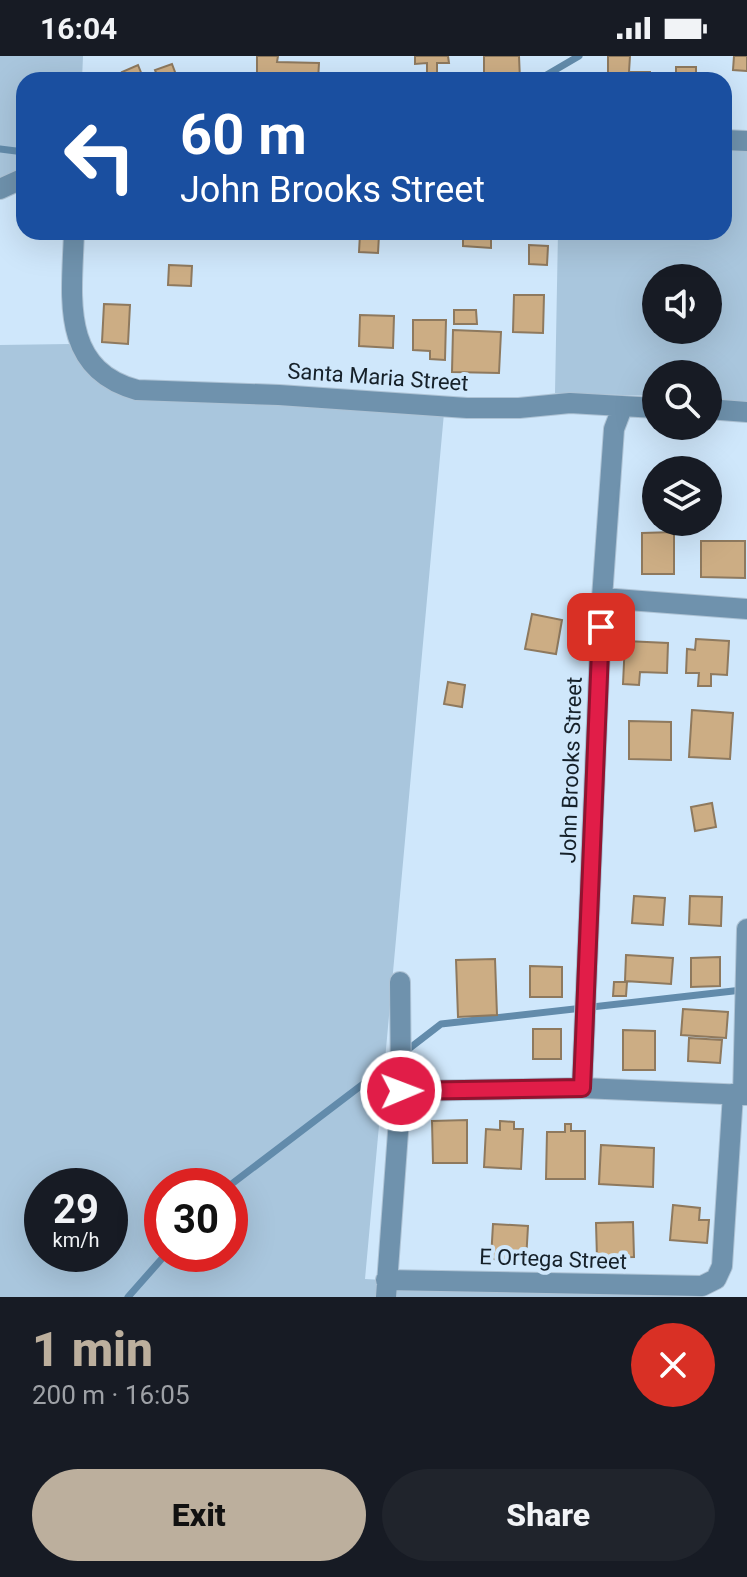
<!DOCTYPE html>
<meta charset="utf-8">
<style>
body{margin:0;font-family:Roboto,sans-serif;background:#20242c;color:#f1f3f6;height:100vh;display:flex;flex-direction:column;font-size:30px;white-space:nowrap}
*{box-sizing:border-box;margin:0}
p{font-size:26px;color:#9ea1a6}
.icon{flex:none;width:44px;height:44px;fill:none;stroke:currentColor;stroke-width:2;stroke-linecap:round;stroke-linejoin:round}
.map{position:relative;height:1241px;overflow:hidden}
.panel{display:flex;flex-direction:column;background:#171b24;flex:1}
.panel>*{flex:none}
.hud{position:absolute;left:16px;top:16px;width:716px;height:168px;border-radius:24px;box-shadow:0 8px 32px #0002;background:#1a4fa0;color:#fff;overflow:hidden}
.buttons{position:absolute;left:642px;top:208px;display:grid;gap:16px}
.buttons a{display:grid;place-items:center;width:80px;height:80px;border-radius:50%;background:#171b24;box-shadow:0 8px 32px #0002;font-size:40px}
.speed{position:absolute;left:24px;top:1112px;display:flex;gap:16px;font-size:40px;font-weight:700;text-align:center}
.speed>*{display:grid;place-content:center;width:104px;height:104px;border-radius:50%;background:#171b24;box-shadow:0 8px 32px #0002;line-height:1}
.speed small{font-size:20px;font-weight:400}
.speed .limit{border:12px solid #d22;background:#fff;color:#111}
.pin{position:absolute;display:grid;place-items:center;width:68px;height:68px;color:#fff;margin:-34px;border-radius:16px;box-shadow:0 4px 12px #0006}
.me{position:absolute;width:88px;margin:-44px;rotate:89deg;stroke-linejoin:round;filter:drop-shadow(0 0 6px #0008)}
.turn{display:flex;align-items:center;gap:28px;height:168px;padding:0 32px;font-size:36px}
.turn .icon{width:104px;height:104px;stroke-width:2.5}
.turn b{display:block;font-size:56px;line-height:68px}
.round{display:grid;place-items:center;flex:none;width:84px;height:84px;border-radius:42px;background:#20242c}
.headline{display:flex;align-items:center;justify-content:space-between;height:136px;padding:0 32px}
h1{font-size:48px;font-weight:800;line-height:60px;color:#bcaf9d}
.action{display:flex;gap:16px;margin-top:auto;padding:16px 32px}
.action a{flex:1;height:92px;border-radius:48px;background:#bcaf9d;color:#111;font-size:32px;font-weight:800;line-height:92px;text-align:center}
.action a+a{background:#20242c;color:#f1f3f6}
.status{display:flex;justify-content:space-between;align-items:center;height:56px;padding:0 40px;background:#171b24;direction:ltr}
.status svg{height:22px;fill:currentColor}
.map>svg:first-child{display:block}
.green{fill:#a9c6dd;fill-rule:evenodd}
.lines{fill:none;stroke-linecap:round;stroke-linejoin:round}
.stream{stroke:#628bab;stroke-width:7}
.building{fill:#ccad84;stroke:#8e795e;stroke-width:2}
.minor-casing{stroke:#aec3d5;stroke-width:22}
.minor{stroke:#6f92ad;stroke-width:20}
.route-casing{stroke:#92132f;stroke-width:20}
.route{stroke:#e11d48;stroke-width:14}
.labels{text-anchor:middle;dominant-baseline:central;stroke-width:8;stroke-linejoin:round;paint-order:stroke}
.street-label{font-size:22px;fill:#152029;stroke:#cfe7fb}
</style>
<div class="status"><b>16:04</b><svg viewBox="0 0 49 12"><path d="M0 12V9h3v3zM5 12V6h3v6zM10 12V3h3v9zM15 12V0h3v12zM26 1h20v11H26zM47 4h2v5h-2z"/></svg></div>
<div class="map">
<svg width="747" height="1241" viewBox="0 0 747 1241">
<rect width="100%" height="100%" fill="#cfe7fb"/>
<!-- green -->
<path class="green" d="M 0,0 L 83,0 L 82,24 L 24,24 L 24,116 L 0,127 Z
M 724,92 L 747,94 L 747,347 L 708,343 L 708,318 L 656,318 L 656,340 L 555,337 L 558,176 L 724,176 ZM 656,222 L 708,222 L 708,274 L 656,274 Z
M 69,288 L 95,321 L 444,357 L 365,1223 L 689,1241 L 0,1241 L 0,289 ZM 42,1130 L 110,1130 L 110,1198 L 42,1198 ZM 162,1130 L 230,1130 L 230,1198 L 162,1198 Z"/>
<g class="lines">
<!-- stream -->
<path class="stream" d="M 538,24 L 579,0
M 0,93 L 24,96
M 406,995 L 441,968 L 742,934
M 229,1130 L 396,1003
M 128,1241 L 166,1198"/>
</g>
<!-- building -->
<path class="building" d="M 257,0 L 278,0 L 277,6 L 319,7 L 318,24 L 257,24 Z
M 415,0 L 448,0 L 449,7 L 437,7 L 437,17 L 427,18 L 427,7 L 415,8 Z
M 484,0 L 519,0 L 520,24 L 496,24 L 495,17 L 484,17 Z
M 608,0 L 630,0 L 629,16 L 650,16 L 650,24 L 608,24 Z
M 734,0 L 747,0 L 747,15 L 733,14 Z
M 172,8 L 178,24 L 159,24 L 155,14 Z
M 138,9 L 144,24 L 122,24 L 125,23 L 122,16 Z
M 676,11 L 696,11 L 696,24 L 676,24 Z
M 463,176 L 491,176 L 491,192 L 463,190 Z
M 360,178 L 379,179 L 378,197 L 359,196 Z
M 529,189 L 548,190 L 547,209 L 529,208 Z
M 169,209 L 192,210 L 191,230 L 168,229 Z
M 514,239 L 544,239 L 543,277 L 513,276 Z
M 104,248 L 130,249 L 128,288 L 102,286 Z
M 454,254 L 476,254 L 477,268 L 454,268 Z
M 360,259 L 394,260 L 393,292 L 359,290 Z
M 413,264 L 446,264 L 445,304 L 430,303 L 430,295 L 413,294 Z
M 453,274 L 501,276 L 499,317 L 452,316 Z
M 674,476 L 674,518 L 642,518 L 642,477 Z
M 701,485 L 745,485 L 745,522 L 701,521 Z
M 532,558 L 562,564 L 556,598 L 525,593 Z
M 696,583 L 729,585 L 727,619 L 711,618 L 711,630 L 698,630 L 699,617 L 686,617 L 687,593 L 695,594 Z
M 625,585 L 668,587 L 667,617 L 640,616 L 639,629 L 623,628 Z
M 448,626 L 465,629 L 462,651 L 444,648 Z
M 692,654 L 733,657 L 730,703 L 689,701 Z
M 629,665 L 671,666 L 671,704 L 629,703 Z
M 712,747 L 716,771 L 695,775 L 691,751 Z
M 634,840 L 665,842 L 663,869 L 632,867 Z
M 690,840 L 722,841 L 721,870 L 689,868 Z
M 626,899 L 673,902 L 671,928 L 625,925 Z
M 720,901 L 720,930 L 691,931 L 691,902 Z
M 495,903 L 497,959 L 458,961 L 456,904 Z
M 530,910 L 562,911 L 562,941 L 530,941 Z
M 614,926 L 627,926 L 626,940 L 613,940 Z
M 683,953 L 728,956 L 726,982 L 681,979 Z
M 533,973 L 561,973 L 561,1003 L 533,1003 Z
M 623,974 L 655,975 L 655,1014 L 623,1014 Z
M 689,982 L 722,984 L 720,1007 L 688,1005 Z
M 467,1064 L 467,1107 L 433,1107 L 432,1065 Z
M 500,1065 L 514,1066 L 514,1073 L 523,1073 L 521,1113 L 484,1111 L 486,1073 L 500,1074 Z
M 565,1068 L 571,1068 L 571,1075 L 585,1075 L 585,1123 L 546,1123 L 547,1076 L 565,1076 Z
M 601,1089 L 654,1092 L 653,1131 L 599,1128 Z
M 673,1149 L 700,1152 L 699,1164 L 709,1164 L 707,1187 L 670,1184 Z
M 633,1166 L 634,1201 L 597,1202 L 596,1167 Z
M 493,1168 L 528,1170 L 526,1205 L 491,1203 Z"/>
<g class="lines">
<defs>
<path id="minor" d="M 724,84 L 747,85
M 0,133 L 24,122
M 74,176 C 72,240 59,313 137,334 L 279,339 L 467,352 L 519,352 L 570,347 L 656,352
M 708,353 L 747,356
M 602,542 L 747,553
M 582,1032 L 602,542 L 614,373 L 622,352
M 401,1035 L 582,1032 L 747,1039
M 743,1039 L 747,873
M 386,1224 L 702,1230 L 716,1223 L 722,1210 L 733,1038
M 386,1241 L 401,1035 L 400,926"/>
</defs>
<!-- minor casing -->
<use href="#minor" class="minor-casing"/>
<!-- minor -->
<use href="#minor" class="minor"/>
</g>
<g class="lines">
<defs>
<path id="route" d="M 401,1035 L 582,1032 L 601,571"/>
</defs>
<!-- route casing -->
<use href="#route" class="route-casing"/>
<!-- route -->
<use href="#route" class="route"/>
</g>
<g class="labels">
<!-- street labels -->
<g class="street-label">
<text transform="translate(378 321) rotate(4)">Santa Maria Street</text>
<text transform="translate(571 714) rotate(-88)">John Brooks Street</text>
<text transform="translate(553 1203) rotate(2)">E Ortega Street</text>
</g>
</g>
</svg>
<div class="buttons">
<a><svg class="icon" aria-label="sound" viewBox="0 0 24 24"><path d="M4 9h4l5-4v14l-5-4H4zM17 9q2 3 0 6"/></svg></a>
<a><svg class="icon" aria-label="search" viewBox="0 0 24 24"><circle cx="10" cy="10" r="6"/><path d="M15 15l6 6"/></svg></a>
<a><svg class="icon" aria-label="layers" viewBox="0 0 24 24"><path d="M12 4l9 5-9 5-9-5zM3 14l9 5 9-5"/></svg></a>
</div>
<div class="speed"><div>29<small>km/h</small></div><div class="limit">30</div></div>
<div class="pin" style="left:601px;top:571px;background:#d93025"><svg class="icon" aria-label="arrive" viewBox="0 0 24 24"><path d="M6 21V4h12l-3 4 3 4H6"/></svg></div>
<svg class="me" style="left:401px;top:1035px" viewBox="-20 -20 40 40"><circle r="17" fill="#e11d48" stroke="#fff" stroke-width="3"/><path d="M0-11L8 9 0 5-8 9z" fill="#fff"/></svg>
<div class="hud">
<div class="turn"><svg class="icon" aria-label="left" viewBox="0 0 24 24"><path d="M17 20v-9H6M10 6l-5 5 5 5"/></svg><div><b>60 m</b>John Brooks Street</div></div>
</div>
</div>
<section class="panel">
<div class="headline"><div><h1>1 min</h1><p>200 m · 16:05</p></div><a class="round" style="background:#d93025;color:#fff"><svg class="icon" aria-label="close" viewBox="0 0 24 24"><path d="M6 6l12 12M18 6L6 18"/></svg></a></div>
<div class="action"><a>Exit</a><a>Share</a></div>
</section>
